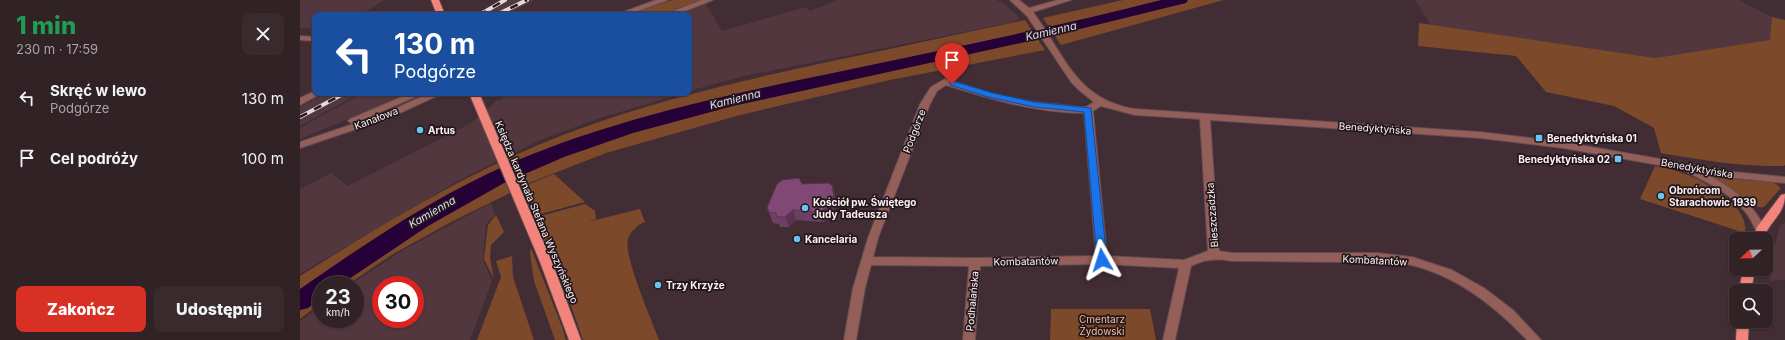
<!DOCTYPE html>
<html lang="pl">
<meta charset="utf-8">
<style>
body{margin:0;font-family:Inter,sans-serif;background:#392a2e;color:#f1f3f6;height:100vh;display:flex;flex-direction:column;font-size:15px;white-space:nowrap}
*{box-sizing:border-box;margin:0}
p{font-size:13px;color:#a8a4a7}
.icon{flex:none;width:22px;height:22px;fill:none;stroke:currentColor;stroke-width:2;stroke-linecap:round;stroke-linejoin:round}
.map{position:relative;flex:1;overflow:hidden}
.panel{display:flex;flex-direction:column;background:#312226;width:300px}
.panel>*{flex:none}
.guide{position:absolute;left:12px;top:12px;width:380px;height:84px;border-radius:8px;box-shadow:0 1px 3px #0004,0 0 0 1px #4c3f43;background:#1a4fa0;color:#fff;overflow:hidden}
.needle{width:26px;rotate:248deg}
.tools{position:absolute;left:1429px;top:232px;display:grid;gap:8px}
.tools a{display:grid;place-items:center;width:44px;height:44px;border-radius:8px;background:#312226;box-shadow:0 1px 3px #0004,0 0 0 1px #4c3f43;font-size:20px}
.speed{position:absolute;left:12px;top:276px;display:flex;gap:8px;font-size:20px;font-weight:700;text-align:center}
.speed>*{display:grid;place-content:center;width:52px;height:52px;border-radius:50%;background:#312226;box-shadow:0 1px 3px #0004,0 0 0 1px #4c3f43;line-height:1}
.speed small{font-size:10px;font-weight:400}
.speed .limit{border:6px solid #d22;background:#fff;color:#111}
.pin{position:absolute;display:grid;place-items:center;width:34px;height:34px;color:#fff;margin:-41px -17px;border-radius:50% 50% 50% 0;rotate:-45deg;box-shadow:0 0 4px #0007}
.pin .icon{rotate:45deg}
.me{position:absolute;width:44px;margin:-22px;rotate:354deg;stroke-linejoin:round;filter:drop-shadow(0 0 3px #0008)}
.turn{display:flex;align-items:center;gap:14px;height:84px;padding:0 16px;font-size:18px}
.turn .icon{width:52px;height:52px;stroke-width:2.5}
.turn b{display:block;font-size:28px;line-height:34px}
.round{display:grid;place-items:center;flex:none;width:42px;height:42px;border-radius:8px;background:#392a2e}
.head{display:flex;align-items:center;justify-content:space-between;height:68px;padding:0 16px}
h1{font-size:24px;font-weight:800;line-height:30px;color:#1e9e55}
.primary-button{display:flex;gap:8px;margin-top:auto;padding:8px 16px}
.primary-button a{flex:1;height:46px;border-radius:8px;background:#d93025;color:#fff;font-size:16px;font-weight:800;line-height:46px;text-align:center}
.primary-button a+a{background:#392a2e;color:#f1f3f6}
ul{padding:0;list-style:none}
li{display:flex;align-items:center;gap:12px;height:60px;padding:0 16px}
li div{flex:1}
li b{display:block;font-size:15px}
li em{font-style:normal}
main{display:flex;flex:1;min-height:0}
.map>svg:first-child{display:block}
.built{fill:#52373f;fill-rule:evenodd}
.green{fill:#7c492a}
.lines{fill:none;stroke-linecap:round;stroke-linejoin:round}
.river{fill:#250138;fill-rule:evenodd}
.minor-casing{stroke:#5f4c52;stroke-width:2}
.major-casing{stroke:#5f4c52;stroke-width:2}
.minor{fill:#945e59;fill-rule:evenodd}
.major{fill:#f2847b;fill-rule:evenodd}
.rail-casing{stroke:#e5d7db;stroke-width:4}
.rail{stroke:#22181b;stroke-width:2.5;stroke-dasharray:8;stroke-linecap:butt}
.wall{fill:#6f3e65}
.shaded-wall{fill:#5a3253}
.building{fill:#814876;stroke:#5a3253}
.route{fill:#1a73e8;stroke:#114b97}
.poi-dot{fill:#6bc3f2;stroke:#22181b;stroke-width:1.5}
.labels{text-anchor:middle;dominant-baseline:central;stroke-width:3.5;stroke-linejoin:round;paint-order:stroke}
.street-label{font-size:10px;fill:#fdeff3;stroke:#22181b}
.poi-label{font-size:10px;font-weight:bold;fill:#fdeff3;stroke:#22181b;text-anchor:start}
.park-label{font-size:10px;fill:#f3bb9c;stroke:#22181b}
.water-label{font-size:11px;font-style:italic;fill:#e7d4f7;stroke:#22181b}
</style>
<main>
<section class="panel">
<div class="head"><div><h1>1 min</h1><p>230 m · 17:59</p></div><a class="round"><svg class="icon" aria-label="close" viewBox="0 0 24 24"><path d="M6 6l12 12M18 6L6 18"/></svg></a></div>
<ul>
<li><svg class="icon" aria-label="left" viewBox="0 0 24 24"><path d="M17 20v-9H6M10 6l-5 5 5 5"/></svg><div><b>Skręć w lewo</b><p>Podgórze</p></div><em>130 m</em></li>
<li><svg class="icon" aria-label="arrive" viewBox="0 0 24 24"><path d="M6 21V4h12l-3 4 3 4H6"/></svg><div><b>Cel podróży</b></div><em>100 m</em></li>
</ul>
<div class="primary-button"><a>Zakończ</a><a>Udostępnij</a></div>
</section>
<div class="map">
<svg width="1485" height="340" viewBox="0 0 1485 340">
<rect width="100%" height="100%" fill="#412d33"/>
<!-- built -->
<path class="built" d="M 0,0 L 84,0 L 60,15 L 15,15 L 15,29 L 0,28 Z
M 206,0 L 235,0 L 205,15 L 182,15 L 201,5 L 199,4 Z
M 537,0 L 696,0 L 702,2 L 720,18 L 713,22 L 444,76 L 389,91 L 389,15 L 376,15 L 406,4 L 422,31 L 506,7 L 510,11 Z
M 1115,0 L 1439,0 L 1472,17 L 1470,41 L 1355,58 L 1131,25 Z
M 27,93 L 60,93 L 0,126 L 0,107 Z
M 63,93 L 111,93 L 0,139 L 0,128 Z
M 210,93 L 383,93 L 297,119 L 240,140 L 158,181 L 0,274 L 0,189 L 31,173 L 48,186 L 171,123 L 196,101 L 203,99 L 202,97 Z
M 191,203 L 195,215 L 186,224 L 183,260 L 192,281 L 170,340 L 0,340 L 0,321 L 21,306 L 21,319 L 55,319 L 55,285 L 50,285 L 105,249 ZM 81,285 L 115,285 L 115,319 L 81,319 Z
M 1485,223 L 1485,280 L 1470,281 L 1470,260 L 1480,226 Z"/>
<!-- green -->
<path class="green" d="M 372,0 L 401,0 L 359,15 L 327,15 Z
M 823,0 L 924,0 L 761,45 L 743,18 Z
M 1472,17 L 1485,20 L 1485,165 L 1483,166 C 1442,167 1402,160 1361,153 L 1354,128 L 1314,106 L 1246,92 L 1216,56 L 1118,46 L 1119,23 L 1355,58 L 1470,40 Z
M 725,20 L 745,50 L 590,80 L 440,115 L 306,153 L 229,183 L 227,185 L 254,174 L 285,202 L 237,215 L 224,186 L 153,221 L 93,254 L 47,285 L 21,285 L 21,303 L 0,319 L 0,276 C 90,220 179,165 279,129 C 358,100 440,81 523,63 C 591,49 658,34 725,20 Z
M 1355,166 C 1365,168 1375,170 1385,174 C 1405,181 1450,206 1445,233 L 1340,199 Z
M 1406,174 L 1443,180 L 1473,182 L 1481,188 L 1464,207 C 1449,209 1440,194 1428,187 C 1421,182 1413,178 1406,174 Z
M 285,204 L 295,211 L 296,219 L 287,222 L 340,209 L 345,222 C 338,224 330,232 328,239 C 323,255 352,321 359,340 L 283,340 L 268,297 L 250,259 L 237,217 Z
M 196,215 L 204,232 L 191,245 L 190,258 L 194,279 L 184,259 L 188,225 Z
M 231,248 L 262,327 L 266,340 L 255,340 L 234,281 L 230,253 Z
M 212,256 L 213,277 L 234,340 L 177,340 L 201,277 L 196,261 Z
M 751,309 L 850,309 L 856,340 L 750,340 Z"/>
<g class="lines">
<!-- river -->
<path class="river" d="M 861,0 L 888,0 L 886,3 L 739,39 L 433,106 L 333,133 L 264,157 L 204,183 L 128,226 L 40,285 L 21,285 L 21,298 L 8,308 L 0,310 L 0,289 C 69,241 140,193 218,160 C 319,118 426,95 533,73 C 643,49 753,28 861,0 Z"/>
<defs>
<path id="minor" d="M 356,0 L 368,0 L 327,15 L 315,15 Z
M 402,0 L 413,0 L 375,15 L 363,15 Z
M 710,0 L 719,0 L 729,8 L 758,0 L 771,0 L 733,12 C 765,55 775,99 835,109 L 1180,132 L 1263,142 L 1434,172 L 1485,177 L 1485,183 L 1434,178 L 1406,174 C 1432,187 1453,203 1466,230 L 1465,233 L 1457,233 C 1454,226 1451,220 1447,214 C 1432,195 1410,183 1388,173 L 1387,170 L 1263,148 L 1180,138 L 910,120 L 919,251 L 932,253 L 1077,253 L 1112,257 L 1152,270 L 1184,288 L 1213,310 L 1241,340 L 1227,340 C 1196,307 1157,276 1111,265 C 1089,260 1065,262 1042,262 C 1005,262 969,261 932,261 C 917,258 905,259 891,266 L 875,340 L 863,340 L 879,268 L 802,264 L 680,266 L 675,340 L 663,340 L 669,266 L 571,265 L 565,288 L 556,340 L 544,340 L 553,288 L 568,238 L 620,104 L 631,87 L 645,79 L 693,94 L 734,102 L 780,107 L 786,107 L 794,102 L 779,90 L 771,82 L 727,16 ZM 646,85 C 690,99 737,113 784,113 L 796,256 L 675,258 L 573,257 L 578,238 L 630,104 L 637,91 ZM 801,106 L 835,115 L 900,119 L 908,251 L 884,260 L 807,256 L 793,111 Z
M 0,36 L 15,37 L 15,41 L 0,40 Z
M 15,91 L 15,93 L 22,93 L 0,105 L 0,98 Z
M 111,93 L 124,93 L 60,121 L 83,114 L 130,93 L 143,93 L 89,118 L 0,148 L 0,142 L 53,124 L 48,121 L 50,119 Z"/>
<path id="major" d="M 131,0 L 139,0 L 145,15 L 137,15 Z
M 169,93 L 179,93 L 252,262 L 281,340 L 269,340 L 240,262 Z
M 1485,194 C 1485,215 1470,220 1463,239 L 1453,239 L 1457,227 L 1481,195 Z
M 1443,269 L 1455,269 L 1451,291 L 1439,291 Z
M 1437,321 L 1449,321 L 1448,340 L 1436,340 Z"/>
</defs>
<!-- minor casing -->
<use href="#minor" class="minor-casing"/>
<!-- major casing -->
<use href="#major" class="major-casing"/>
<!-- minor -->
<use href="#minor" class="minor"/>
<!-- major -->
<use href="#major" class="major"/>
<defs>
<path id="rail" d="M 179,15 L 205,0
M 196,15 L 227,0
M 0,117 L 45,93"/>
</defs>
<!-- rail casing -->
<use href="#rail" class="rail-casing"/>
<!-- rail -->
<use href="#rail" class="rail"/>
</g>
<!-- wall -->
<path class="wall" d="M 533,186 L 535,196 L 535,198 L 536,205 L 528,220 L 522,222 L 496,220 L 489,227 L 480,227 L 479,224 L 473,223 L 467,208 Z"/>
<!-- shaded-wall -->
<path class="shaded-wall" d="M 533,186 L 535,196 L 535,198 L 536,205 L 528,220 L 522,222 L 519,212 L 532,189 Z
M 493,210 L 496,220 L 489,227 L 485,217 Z"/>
<!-- building -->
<path class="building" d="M 499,178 L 502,184 L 528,183 L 533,186 L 532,189 L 534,195 L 525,209 L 519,212 L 493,210 L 485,217 L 477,217 L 476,213 L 470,213 L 467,208 L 477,184 L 482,180 Z"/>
<!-- route -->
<path class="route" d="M 652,81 L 693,93 L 734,102 L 791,108 L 807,260 L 805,263 L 798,263 L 797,260 L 784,112 L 734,107 L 688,97 L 650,85 L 650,82 Z"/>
<!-- markers -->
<g class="poi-dot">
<circle cx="120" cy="130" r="4"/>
<rect x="1235" y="134" width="8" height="8" rx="2"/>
<rect x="1314" y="155" width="8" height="8" rx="2"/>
<circle cx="1361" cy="196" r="4"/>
<circle cx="505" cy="208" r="4"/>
<circle cx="497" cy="239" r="4"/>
<circle cx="358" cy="285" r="4"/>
</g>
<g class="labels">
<!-- street labels -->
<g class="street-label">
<text transform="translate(76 118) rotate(-21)">Kanałowa</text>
<text transform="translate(1075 128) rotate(4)">Benedyktyńska</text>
<text transform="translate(614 131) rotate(-69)">Podgórze</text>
<text transform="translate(1397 168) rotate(10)">Benedyktyńska</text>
<text transform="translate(237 212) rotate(67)">Księdza kardynała Stefana Wyszyńskiego</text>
<text transform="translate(912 215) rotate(-94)">Bieszczadzka</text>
<text transform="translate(1075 260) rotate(3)">Kombatantów</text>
<text transform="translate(726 261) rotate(-1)">Kombatantów</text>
<text transform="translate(672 301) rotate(-85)">Podhalańska</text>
</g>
<!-- poi labels -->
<g class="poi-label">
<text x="128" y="130">Artus</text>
<text x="1247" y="138">Benedyktyńska 01</text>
<text x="1310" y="159" text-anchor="end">Benedyktyńska 02</text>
<text x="1369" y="190">Obrońcom<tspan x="1369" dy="12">Starachowic 1939</tspan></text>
<text x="513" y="202">Kościół pw. Świętego<tspan x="513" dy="12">Judy Tadeusza</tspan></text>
<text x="505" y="239">Kancelaria</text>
<text x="366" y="285">Trzy Krzyże</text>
</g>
<!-- park labels -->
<g class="park-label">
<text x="802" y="319">Cmentarz<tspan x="802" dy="12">Żydowski</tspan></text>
</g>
<!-- water labels -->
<g class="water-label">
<text transform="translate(751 31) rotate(-13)">Kamienna</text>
<text transform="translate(435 99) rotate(-14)">Kamienna</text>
<text transform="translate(132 212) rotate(-30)">Kamienna</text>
</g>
</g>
</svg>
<div class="tools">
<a><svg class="needle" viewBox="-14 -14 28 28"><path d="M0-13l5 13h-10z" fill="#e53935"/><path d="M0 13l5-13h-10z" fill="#a8a4a7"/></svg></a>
<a><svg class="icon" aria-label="search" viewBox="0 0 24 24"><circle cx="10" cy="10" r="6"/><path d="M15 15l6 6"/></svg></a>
</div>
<div class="speed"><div>23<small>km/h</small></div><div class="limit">30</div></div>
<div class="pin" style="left:652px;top:84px;background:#d93025"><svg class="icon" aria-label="arrive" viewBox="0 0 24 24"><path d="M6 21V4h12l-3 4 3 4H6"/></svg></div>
<svg class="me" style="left:802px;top:260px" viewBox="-20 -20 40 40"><path d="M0-17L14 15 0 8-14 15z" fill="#1a73e8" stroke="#fff" stroke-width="4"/></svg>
<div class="guide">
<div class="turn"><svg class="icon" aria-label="left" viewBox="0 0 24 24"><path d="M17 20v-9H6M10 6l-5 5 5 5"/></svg><div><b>130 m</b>Podgórze</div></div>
</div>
</div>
</main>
